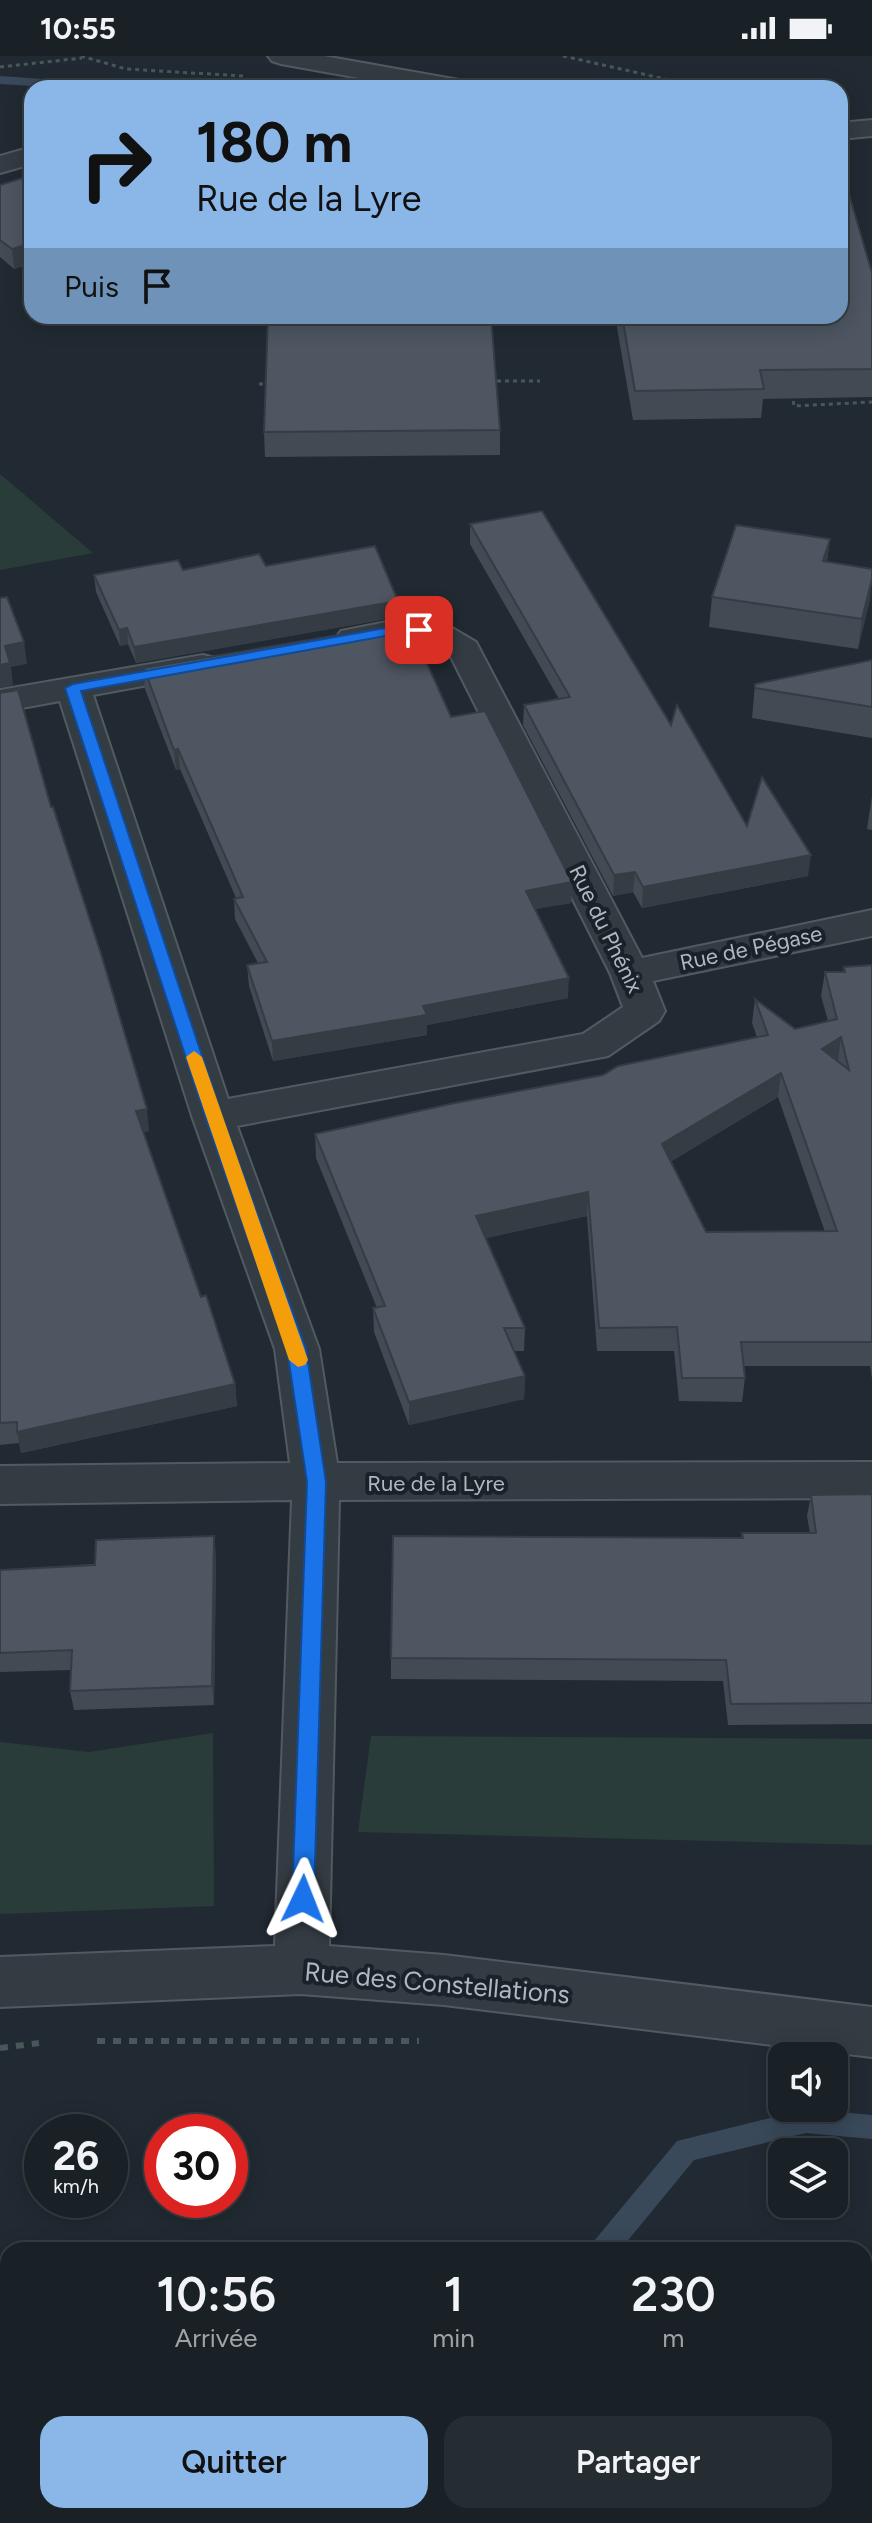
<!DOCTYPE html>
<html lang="fr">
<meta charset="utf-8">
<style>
body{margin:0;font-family:Figtree,sans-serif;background:#262d32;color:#f1f3f6;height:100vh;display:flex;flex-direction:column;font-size:30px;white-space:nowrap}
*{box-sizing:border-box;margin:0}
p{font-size:26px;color:#9fa3a7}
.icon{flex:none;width:44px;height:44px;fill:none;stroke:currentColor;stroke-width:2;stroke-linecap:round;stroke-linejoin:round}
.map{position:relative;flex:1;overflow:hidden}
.sheet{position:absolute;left:0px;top:2186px;width:872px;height:282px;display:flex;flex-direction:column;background:#192026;border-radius:24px 24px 0 0;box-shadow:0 4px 20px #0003,0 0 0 2px #373e43}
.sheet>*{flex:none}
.top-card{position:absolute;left:24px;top:24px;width:824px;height:244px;border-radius:24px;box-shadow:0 4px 20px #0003,0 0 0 2px #373e43;background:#8bb7e8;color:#111;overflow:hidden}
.buttons{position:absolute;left:768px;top:1986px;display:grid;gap:16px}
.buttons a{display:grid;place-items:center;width:80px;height:80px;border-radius:16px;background:#192026;box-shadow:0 4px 20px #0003,0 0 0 2px #373e43;font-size:40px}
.speed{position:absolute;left:24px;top:2058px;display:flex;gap:16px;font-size:40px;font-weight:700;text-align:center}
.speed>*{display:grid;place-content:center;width:104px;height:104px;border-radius:50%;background:#192026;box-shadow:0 4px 20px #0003,0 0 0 2px #373e43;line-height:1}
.speed small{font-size:20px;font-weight:400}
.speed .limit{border:12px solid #d22;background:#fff;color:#111}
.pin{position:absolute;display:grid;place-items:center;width:68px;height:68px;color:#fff;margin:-34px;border-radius:16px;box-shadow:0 4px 12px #0006}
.me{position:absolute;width:88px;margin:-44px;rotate:2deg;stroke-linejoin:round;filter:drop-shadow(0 0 6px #0008)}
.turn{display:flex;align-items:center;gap:28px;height:168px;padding:0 40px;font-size:36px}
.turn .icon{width:104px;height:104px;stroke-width:2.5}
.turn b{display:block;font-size:56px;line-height:68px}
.then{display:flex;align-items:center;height:76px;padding:0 40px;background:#0003;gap:16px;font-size:30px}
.eta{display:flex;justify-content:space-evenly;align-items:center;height:136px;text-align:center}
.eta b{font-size:48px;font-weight:600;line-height:56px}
.cta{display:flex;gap:16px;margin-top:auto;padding:16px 40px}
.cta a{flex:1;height:92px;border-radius:24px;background:#8bb7e8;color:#111;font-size:32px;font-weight:600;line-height:92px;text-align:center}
.cta a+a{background:#262d32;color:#f1f3f6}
.status{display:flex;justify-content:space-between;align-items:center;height:56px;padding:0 40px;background:#192026;direction:ltr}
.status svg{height:22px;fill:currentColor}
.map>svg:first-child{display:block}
.green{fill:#2a3c3a}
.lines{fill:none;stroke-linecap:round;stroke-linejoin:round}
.stream{fill:#39495a;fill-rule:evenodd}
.minor-casing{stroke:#525a61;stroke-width:4}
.path-far1{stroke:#485758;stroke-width:3;stroke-dasharray:4 4;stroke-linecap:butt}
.path{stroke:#485758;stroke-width:6;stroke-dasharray:8 8;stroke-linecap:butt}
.minor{fill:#343c43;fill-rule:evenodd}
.wall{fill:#424a53;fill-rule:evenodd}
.shaded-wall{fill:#363c44}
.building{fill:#4d5661;stroke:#363c44;stroke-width:2;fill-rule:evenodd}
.route{fill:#1a73e8;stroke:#114b97;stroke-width:2}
.slow{fill:#f59e0b}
.labels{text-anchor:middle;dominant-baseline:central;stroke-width:8;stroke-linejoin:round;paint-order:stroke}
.street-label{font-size:22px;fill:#afb7c0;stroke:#1a2128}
.near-street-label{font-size:26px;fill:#afb7c0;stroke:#1a2128}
</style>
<div class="status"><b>10:55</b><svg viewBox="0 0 49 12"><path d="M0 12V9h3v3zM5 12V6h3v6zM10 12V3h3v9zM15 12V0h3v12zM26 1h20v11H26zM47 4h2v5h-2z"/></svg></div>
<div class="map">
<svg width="872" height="2467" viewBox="0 0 872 2467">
<rect width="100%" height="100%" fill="#212a32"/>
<!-- green -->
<path class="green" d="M 0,418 L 93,497 L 0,514 Z
M 213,1677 L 214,1850 L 0,1858 L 0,1686 L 89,1696 Z
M 371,1680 L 872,1683 L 872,1789 L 358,1776 Z"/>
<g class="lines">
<!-- stream -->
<path class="stream" d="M 0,20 L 85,26 L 91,30 L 63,32 L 0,28 Z
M 806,2053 L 872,2059 L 872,2083 L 806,2077 L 694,2104 L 620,2194 L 590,2194 L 594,2185 L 677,2085 Z
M 304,2460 L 338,2460 L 335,2467 L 301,2467 Z"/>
<defs>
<path id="minor" d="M 268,0 L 324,0 L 459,24 L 468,26 L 472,32 L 415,32 L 281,8 L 272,5 Z
M 872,64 L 872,80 L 840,83 L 840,67 Z
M 32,91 L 32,108 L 0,117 L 0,100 Z
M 402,563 L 447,569 L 476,586 L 642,902 L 872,854 L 872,880 L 653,925 L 665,955 L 659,965 L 608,1000 L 237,1070 L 319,1293 L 337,1407 L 872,1406 L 872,1442 L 339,1444 L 329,1890 L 444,1899 L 872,1951 L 872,2001 L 444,1949 L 301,1938 L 0,1951 L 0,1901 L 275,1890 L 292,1444 L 0,1448 L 0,1410 L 290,1407 L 275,1293 L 192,1060 L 60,645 L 0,656 L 0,634 L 203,599 L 215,602 L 220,609 L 215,616 L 203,619 L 93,639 L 228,1043 L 583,978 L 623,951 L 610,917 L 450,599 C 443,595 435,589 428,586 C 399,575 369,596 341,589 L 336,582 L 341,575 Z"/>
</defs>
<!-- minor casing -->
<use href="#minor" class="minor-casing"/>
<!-- path-far1 -->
<path class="path-far1" d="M 81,0 L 126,13 L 243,20
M 563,0 L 705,32
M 0,11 L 82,2
M 821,32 L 835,31
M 489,325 L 540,325
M 259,328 L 271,328
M 792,337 L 794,350 L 872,346"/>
<!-- path -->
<path class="path" d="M 97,1985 L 419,1985
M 0,1992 L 39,1987"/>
<!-- minor -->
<use href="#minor" class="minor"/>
</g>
<!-- wall -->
<path class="wall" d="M 32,119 L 32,207 L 14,213 L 0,201 L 0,129 Z
M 872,217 L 872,341 L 763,343 L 761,362 L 633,364 L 615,260 L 840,260 Z
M 500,374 L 500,399 L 265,401 L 264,376 Z
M 470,468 L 671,669 L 747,770 L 808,820 L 642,852 L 633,836 L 613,840 L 523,669 L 524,649 L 559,643 L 470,488 Z
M 830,483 L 827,506 L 870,543 L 858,593 L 709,571 L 712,541 Z
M 266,510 L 398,561 L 136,607 L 128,588 L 120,590 L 96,536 L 94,519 Z
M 872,604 L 872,682 L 752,662 L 755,628 Z
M 144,612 L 451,661 L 572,826 L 571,847 L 535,853 L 568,942 L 427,969 L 427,979 L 273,1005 L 249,930 L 247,909 L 258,907 L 235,863 L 234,843 L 236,842 L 180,713 L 176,714 L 145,633 Z
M 0,637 L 51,751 L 149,1075 L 143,1076 L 201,1241 L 235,1328 L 237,1350 L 21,1397 L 19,1387 L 0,1389 Z
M 872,740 L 872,774 L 867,773 Z
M 872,909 L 872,1323 L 870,1310 L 744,1310 L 745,1322 L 742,1346 L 679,1345 L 674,1295 L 597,1295 L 587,1160 L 486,1182 L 525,1272 L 524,1295 L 514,1295 L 525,1320 L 524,1343 L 409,1369 L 374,1276 L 373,1252 L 377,1252 L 316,1102 L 315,1078 L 603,1019 L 757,981 L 752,967 L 755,943 L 795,973 L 828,965 L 821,940 L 825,916 L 843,916 L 844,911 ZM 778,1041 L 825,1176 L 706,1176 L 670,1106 Z
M 872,1438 L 872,1668 L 728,1669 L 723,1625 L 391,1623 L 391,1602 L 741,1482 L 742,1477 L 810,1477 L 807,1460 L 811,1439 Z
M 216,1500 L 214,1649 L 74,1654 L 70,1635 L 71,1614 L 0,1616 L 0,1514 Z
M 806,2460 L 864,2460 L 872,2467 L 804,2467 Z"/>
<!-- shaded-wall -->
<path class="shaded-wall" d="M 32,187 L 32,207 L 14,213 L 12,193 Z
M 830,483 L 826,512 L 823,505 Z
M 872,523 L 870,543 L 858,593 L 862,563 Z
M 398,545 L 398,561 L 136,607 L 134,591 Z
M 127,572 L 128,588 L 120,590 L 119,574 Z
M 24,586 L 27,608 L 11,611 L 13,629 L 0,632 L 0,609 L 5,590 Z
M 178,693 L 180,713 L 176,714 L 174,694 Z
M 811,799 L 808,820 L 642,852 L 643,831 Z
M 635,816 L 633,836 L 613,840 L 614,819 Z
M 572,826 L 571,847 L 525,855 L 526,835 Z
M 569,922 L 568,942 L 427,969 L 427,979 L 273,1005 L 272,985 L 423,950 Z
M 841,981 L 838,1005 L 822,993 Z
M 781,1017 L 778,1041 L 660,1112 L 662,1088 Z
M 147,1053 L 149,1075 L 138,1077 L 136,1055 Z
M 588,1136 L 587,1160 L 476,1184 L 476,1160 Z
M 525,1320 L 524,1343 L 409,1369 L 409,1346 Z
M 235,1328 L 237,1350 L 21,1397 L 17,1376 Z
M 214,1480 L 216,1500 L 214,1649 L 212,1630 Z"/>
<!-- building -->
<path class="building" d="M 840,107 L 872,217 L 872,313 L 760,314 L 764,333 L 635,335 L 622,260 L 840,260 Z
M 32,119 L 32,187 L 12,193 L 0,184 L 0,129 Z
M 268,260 L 491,260 L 500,374 L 264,376 Z
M 542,455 L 671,669 L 677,649 L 747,770 L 762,721 L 811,799 L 643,831 L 635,816 L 614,819 L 524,649 L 570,641 L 470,468 Z
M 736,469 L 830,483 L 823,505 L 872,513 L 872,523 L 862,563 L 712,541 Z
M 375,490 L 398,545 L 134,591 L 127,572 L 119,574 L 94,519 L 178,504 L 183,514 L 259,498 L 266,510 Z
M 7,541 L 24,586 L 5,590 L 10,607 L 0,609 L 0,542 Z
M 409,567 L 451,661 L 485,655 L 572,826 L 526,835 L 569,922 L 423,950 L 427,959 L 272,985 L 247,909 L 267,906 L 234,843 L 243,841 L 178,693 L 174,694 L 144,612 Z
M 872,604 L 872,651 L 755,632 L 755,628 Z
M 18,634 L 51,751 L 53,751 L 102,901 L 147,1053 L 136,1055 L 201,1241 L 206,1239 L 235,1328 L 17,1376 L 17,1366 L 0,1367 L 0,637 Z
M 872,909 L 872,1286 L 741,1286 L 745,1322 L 682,1322 L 677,1271 L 599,1272 L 588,1136 L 476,1160 L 525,1272 L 504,1272 L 525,1320 L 409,1346 L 373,1252 L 385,1250 L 315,1078 L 450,1048 L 603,1019 L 618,1010 L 768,979 L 755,943 L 795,973 L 837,963 L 825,916 L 845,916 L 844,911 ZM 841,981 L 849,1014 L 822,993 ZM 781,1017 L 837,1175 L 706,1176 L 662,1088 Z
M 872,1438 L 872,1647 L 731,1648 L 726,1604 L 391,1602 L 393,1480 L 743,1482 L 742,1477 L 816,1477 L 811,1439 Z
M 214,1480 L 212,1630 L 70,1635 L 72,1594 L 0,1597 L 0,1514 L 95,1509 L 96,1484 Z
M 872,2377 L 872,2467 L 831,2467 L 825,2460 L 864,2460 L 864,2386 Z
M 553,2460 L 713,2460 L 717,2464 L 715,2467 L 546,2467 Z"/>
<!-- route -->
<path class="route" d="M 402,569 L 419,570 L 426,574 L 419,579 L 402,577 L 81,635 L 222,1060 L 306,1293 L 326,1426 L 314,1843 L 311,1850 L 303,1853 L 296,1850 L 292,1843 L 307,1426 L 287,1293 L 205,1060 L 65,632 L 73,628 Z"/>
<!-- slow -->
<path class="slow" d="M 194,995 L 202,1001 L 308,1304 L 305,1309 L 298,1311 L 289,1304 L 186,1001 Z"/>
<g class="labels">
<!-- street labels -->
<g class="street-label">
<text transform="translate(606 873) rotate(64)">Rue du Phénix</text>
<text transform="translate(751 892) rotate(-12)">Rue de Pégase</text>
<text x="436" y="1427">Rue de la Lyre</text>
</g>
<!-- near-street labels -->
<g class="near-street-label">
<text transform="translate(437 1927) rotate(5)">Rue des Constellations</text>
</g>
</g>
</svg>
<div class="buttons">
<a><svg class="icon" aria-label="sound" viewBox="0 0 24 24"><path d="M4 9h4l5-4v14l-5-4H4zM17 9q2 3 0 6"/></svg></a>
<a><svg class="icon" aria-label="layers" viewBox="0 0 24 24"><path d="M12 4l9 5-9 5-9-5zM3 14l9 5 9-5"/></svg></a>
</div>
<div class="speed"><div>26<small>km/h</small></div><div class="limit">30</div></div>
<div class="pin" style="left:419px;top:574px;background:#d93025"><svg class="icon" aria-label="arrive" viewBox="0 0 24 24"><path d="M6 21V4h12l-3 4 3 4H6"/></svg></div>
<svg class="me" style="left:303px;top:1843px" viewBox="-20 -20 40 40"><path d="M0-17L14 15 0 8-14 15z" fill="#1a73e8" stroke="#fff" stroke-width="4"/></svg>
<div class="top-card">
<div class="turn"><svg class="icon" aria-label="right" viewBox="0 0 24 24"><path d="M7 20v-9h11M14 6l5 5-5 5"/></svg><div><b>180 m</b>Rue de la Lyre</div></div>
<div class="then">Puis<svg class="icon" aria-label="arrive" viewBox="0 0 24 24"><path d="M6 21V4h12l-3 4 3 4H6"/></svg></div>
</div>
<section class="sheet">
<div class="eta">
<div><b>10:56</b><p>Arrivée</p></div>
<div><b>1</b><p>min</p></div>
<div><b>230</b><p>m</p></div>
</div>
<div class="cta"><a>Quitter</a><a>Partager</a></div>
</section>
</div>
